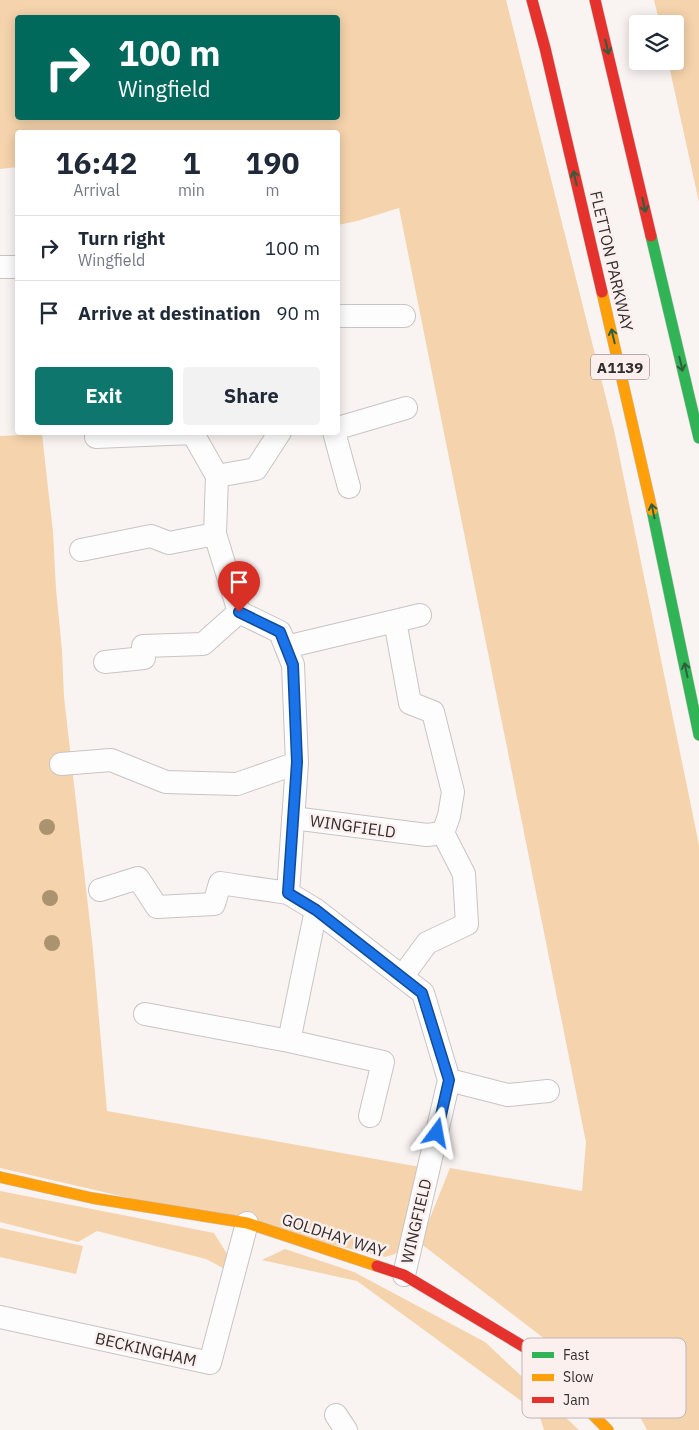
<!DOCTYPE html>
<style>
body{margin:0;font-family:"IBM Plex Sans",sans-serif;background:#f2f2f3;color:#1f2937;height:100vh;display:flex;flex-direction:column;font-size:19px;white-space:nowrap}
*{box-sizing:border-box;margin:0}
p{font-size:16px;color:#747a83}
.icon{flex:none;width:28px;height:28px;fill:none;stroke:currentColor;stroke-width:2;stroke-linecap:round;stroke-linejoin:round}
.map{position:relative;flex:1;overflow:hidden}
.panel{position:absolute;left:15px;top:130px;width:325px;height:305px;display:flex;flex-direction:column;background:#fff;border-radius:5px;box-shadow:0 2px 12px #0003}
.panel>*{flex:none}
.banner{position:absolute;left:15px;top:15px;width:325px;height:105px;border-radius:5px;box-shadow:0 2px 12px #0003;background:#00695c;color:#fff;overflow:hidden}
.buttons{position:absolute;left:629px;top:15px;display:grid;gap:10px}
.buttons a{display:grid;place-items:center;width:55px;height:55px;border-radius:5px;background:#fff;box-shadow:0 2px 12px #0003;font-size:25px}
.pin{position:absolute;display:grid;place-items:center;width:42px;height:42px;color:#fff;margin:-51px -21px;border-radius:50% 50% 50% 0;rotate:-45deg;box-shadow:0 0 5px #0007}
.pin .icon{rotate:45deg}
.me{position:absolute;width:55px;margin:-28px;rotate:13deg;stroke-linejoin:round;filter:drop-shadow(0 0 4px #0008)}
.turn{display:flex;align-items:center;gap:18px;height:105px;padding:0 20px;font-size:22px}
.turn .icon{width:65px;height:65px;stroke-width:2.5}
.turn b{display:block;font-size:35px;line-height:42px}
.eta{display:flex;justify-content:space-evenly;align-items:center;height:85px;text-align:center}
.eta b{font-size:30px;font-weight:800;line-height:35px}
.button{display:flex;gap:10px;margin-top:auto;padding:10px 20px}
.button a{flex:1;height:58px;border-radius:5px;background:#0f766e;color:#fff;font-size:20px;font-weight:800;line-height:58px;text-align:center}
.button a+a{background:#f2f2f3;color:#1f2937}
ul{padding:0;list-style:none}
li{display:flex;align-items:center;gap:15px;height:65px;padding:0 20px;border-top:1px solid #e0e1e3}
li div{flex:1}
li b{display:block;font-size:19px}
li em{font-style:normal}
.map>svg:first-child{display:block}
.green{fill:#f5d3ac;fill-rule:evenodd}
.lines{fill:none;stroke-linecap:round;stroke-linejoin:round}
.street-casing{stroke:#c9c4c4;stroke-width:24}
.fast-casing{stroke:#c9c4c4;stroke-width:12}
.slow-casing{stroke:#c9c4c4;stroke-width:12}
.jam-casing{stroke:#c9c4c4;stroke-width:12}
.street{stroke:#fefdfd;stroke-width:22}
.fast{stroke:#30b455;stroke-width:11}
.slow{stroke:#ff9f0a;stroke-width:11}
.jam{stroke:#e5322d;stroke-width:11}
.tree{fill:#ac936f}
.oneway{stroke:#315d3c}
.route-casing{stroke:#114b97;stroke-width:12}
.route{stroke:#1a73e8;stroke-width:9}
.labels{text-anchor:middle;dominant-baseline:central;stroke-width:5;stroke-linejoin:round;paint-order:stroke}
.shield{fill:#fcf0ef;stroke:#6f6868;stroke-width:1}
.shield-label{font-size:15px;font-weight:bold;fill:#322e2e}
.street-label{font-size:16px;fill:#322e2e;stroke:#fcf0ef}
.key{fill:#fcf0ef;stroke:#bfb6b5;stroke-width:1}
.key-label{font-size:14px;fill:#322e2e}
</style>
<div class="map">
<svg width="699" height="1430" viewBox="0 0 699 1430">
<rect width="100%" height="100%" fill="#f9f3f2"/>
<!-- green -->
<path class="green" d="M 0,0 L 506,0 L 614,430 L 699,845 L 699,1430 L 647,1430 L 636,1409 L 420,1243 L 450,1168 L 582,1191 L 586,1142 L 399,208 L 357,221 L 338,225 L 338,132 L 18,132 L 17,167 L 0,169 ZM 18,18 L 338,18 L 338,118 L 18,118 Z
M 654,0 L 699,0 L 699,202 L 668,61 L 675,61 L 675,24 L 660,24 Z
M 42,434 L 53,532 L 56,589 L 62,651 L 64,697 L 93,950 L 107,1111 L 420,1167 L 401,1249 L 395,1254 L 385,1257 L 0,1168 L 0,436 Z
M 0,1191 L 214,1233 L 234,1265 L 223,1268 L 206,1259 L 97,1231 L 78,1242 L 0,1222 Z
M 0,1228 L 83,1246 L 76,1274 L 0,1257 Z
M 285,1249 L 354,1272 L 485,1342 L 579,1430 L 544,1430 L 539,1414 L 357,1281 L 262,1260 Z"/>
<g class="lines">
<defs>
<path id="street" d="M 0,267 L 18,267
M 342,316 L 404,316
M 338,428 L 406,408
M 192,432 L 217,476 L 215,534 L 239,612 L 280,632 L 293,665 L 297,763 L 288,893 L 316,910 L 423,993 L 449,1080 L 404,1275
M 334,432 L 349,487
M 96,437 L 192,433
M 217,476 L 256,469 L 280,432
M 81,550 L 151,536 L 169,543 L 215,534
M 395,621 L 420,615
M 286,647 L 395,621 L 410,703 L 433,712 L 453,792 L 449,816 L 443,833 L 427,835 L 293,818
M 105,662 L 144,658 L 143,646 L 203,644 L 239,612
M 61,764 L 111,760 L 166,782 L 237,784 L 297,763
M 100,890 L 138,878 L 157,907 L 214,904 L 220,883 L 288,893
M 316,910 L 289,1041 L 383,1062 L 370,1116
M 402,977 L 427,943 L 467,924 L 464,874 L 443,833
M 145,1014 L 289,1041
M 449,1080 L 508,1095 L 548,1091
M 0,1317 L 210,1363 L 247,1223
M 336,1415 L 346,1430"/>
<path id="fast" d="M 651,236 L 699,438
M 652,510 L 699,735"/>
<path id="slow" d="M 602,292 L 652,510
M 0,1177 L 92,1198 L 247,1223 L 377,1266
M 552,1373 L 608,1430"/>
<path id="jam" d="M 532,0 L 545,48 L 602,292
M 595,0 L 651,236
M 377,1266 L 404,1275 L 531,1351 L 552,1373"/>
</defs>
<!-- street casing -->
<use href="#street" class="street-casing"/>
<!-- fast casing -->
<use href="#fast" class="fast-casing"/>
<!-- slow casing -->
<use href="#slow" class="slow-casing"/>
<!-- jam casing -->
<use href="#jam" class="jam-casing"/>
<!-- street -->
<use href="#street" class="street"/>
<!-- fast -->
<use href="#fast" class="fast"/>
<!-- slow -->
<use href="#slow" class="slow"/>
<!-- jam -->
<use href="#jam" class="jam"/>
</g>
<!-- trees -->
<g class="tree">
<circle cx="47" cy="827" r="8"/>
<circle cx="50" cy="898" r="8"/>
<circle cx="52" cy="943" r="8"/>
</g>
<!-- one-way arrows -->
<defs><path id="oneway-shaft" d="M-6 0H5M1.5-3L5.5 0L1.5 3" fill="none" stroke-width="1.6" stroke-linecap="round" stroke-linejoin="round" transform="scale(1.25)"/></defs>
<g class="oneway">
<use href="#oneway-shaft" transform="translate(607 47) rotate(77)"/>
<use href="#oneway-shaft" transform="translate(575 178) rotate(-103)"/>
<use href="#oneway-shaft" transform="translate(644 205) rotate(77)"/>
<use href="#oneway-shaft" transform="translate(613 336) rotate(-103)"/>
<use href="#oneway-shaft" transform="translate(681 364) rotate(77)"/>
<use href="#oneway-shaft" transform="translate(653 511) rotate(-102)"/>
<use href="#oneway-shaft" transform="translate(686 670) rotate(-102)"/>
</g>
<g class="lines">
<defs>
<path id="route" d="M 239,612 L 280,632 L 293,665 L 297,762 L 288,893 L 316,910 L 422,993 L 449,1080 L 437,1133"/>
</defs>
<!-- route casing -->
<use href="#route" class="route-casing"/>
<!-- route -->
<use href="#route" class="route"/>
</g>
<g class="labels">
<!-- shield labels -->
<rect class="shield" x="591" y="354.5" width="58" height="25" rx="4"/>
<g class="shield-label">
<text x="620" y="367">A1139</text>
</g>
<!-- street labels -->
<g class="street-label">
<text transform="translate(612 261) rotate(77)">FLETTON PARKWAY</text>
<text transform="translate(353 826) rotate(8)">WINGFIELD</text>
<text transform="translate(416 1221) rotate(-77)">WINGFIELD</text>
<text transform="translate(334 1235) rotate(18)">GOLDHAY WAY</text>
<text transform="translate(146 1349) rotate(13)">BECKINGHAM</text>
</g>
</g>
<!-- legend -->
<rect x="522" y="1338" width="164" height="80" rx="8" class="key"/>
<rect x="532" y="1352" width="22" height="6" fill="#30b455"/>
<rect x="532" y="1374" width="22" height="7" fill="#ff9f0a"/>
<rect x="532" y="1397" width="22" height="6" fill="#e5322d"/>
<g class="key-label">
<text x="563" y="1360">Fast</text>
<text x="563" y="1382">Slow</text>
<text x="563" y="1405">Jam</text>
</g>
</svg>
<div class="buttons">
<a><svg class="icon" aria-label="layers" viewBox="0 0 24 24"><path d="M12 4l9 5-9 5-9-5zM3 14l9 5 9-5"/></svg></a>
</div>
<div class="pin" style="left:239px;top:612px;background:#d93025"><svg class="icon" aria-label="arrive" viewBox="0 0 24 24"><path d="M6 21V4h12l-3 4 3 4H6"/></svg></div>
<svg class="me" style="left:437px;top:1133px" viewBox="-20 -20 40 40"><path d="M0-17L14 15 0 8-14 15z" fill="#1a73e8" stroke="#fff" stroke-width="4"/></svg>
<div class="banner">
<div class="turn"><svg class="icon" aria-label="right" viewBox="0 0 24 24"><path d="M7 20v-9h11M14 6l5 5-5 5"/></svg><div><b>100 m</b>Wingfield</div></div>
</div>
<section class="panel">
<div class="eta">
<div><b>16:42</b><p>Arrival</p></div>
<div><b>1</b><p>min</p></div>
<div><b>190</b><p>m</p></div>
</div>
<ul>
<li><svg class="icon" aria-label="right" viewBox="0 0 24 24"><path d="M7 20v-9h11M14 6l5 5-5 5"/></svg><div><b>Turn right</b><p>Wingfield</p></div><em>100 m</em></li>
<li><svg class="icon" aria-label="arrive" viewBox="0 0 24 24"><path d="M6 21V4h12l-3 4 3 4H6"/></svg><div><b>Arrive at destination</b></div><em>90 m</em></li>
</ul>
<div class="button"><a>Exit</a><a>Share</a></div>
</section>
</div>
